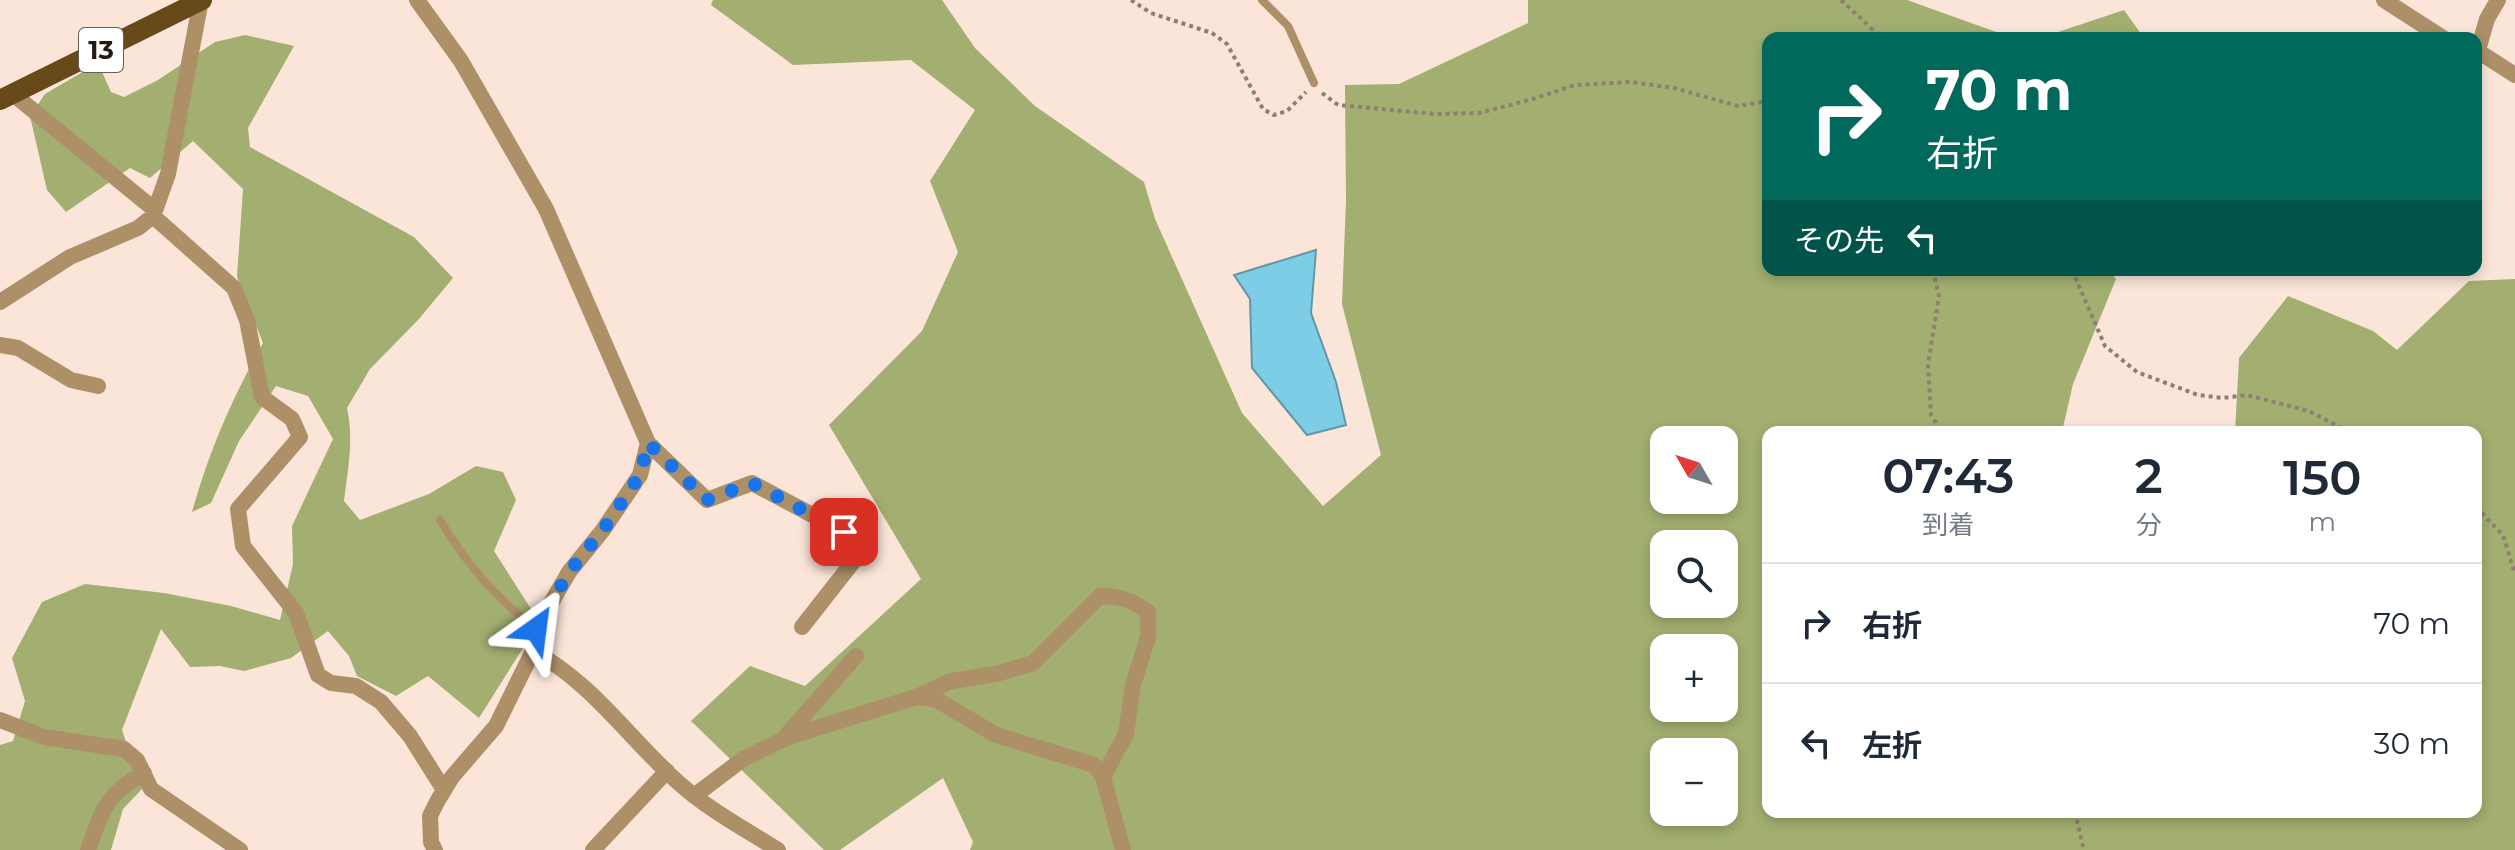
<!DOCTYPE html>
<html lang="ja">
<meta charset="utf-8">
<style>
body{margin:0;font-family:Montserrat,"Noto Sans JP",sans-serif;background:#f2f2f3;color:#1f2937;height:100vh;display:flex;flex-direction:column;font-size:30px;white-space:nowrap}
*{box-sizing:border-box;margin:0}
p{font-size:26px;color:#747a83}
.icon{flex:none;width:44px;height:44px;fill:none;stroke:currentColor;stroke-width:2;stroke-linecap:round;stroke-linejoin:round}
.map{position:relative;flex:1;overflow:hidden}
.drawer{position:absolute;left:1762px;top:426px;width:720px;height:392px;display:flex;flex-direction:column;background:#fff;border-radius:16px;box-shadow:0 4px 12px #0003}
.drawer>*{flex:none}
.banner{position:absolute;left:1762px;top:32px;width:720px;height:244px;border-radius:16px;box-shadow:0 4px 12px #0003;background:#00695c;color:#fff;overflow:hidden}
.needle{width:52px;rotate:309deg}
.fabs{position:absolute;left:1650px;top:426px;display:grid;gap:16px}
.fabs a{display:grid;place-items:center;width:88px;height:88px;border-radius:16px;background:#fff;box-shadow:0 4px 12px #0003;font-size:40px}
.pin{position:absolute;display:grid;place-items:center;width:68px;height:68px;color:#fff;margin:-34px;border-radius:16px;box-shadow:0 4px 12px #0006}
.me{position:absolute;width:88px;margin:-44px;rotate:31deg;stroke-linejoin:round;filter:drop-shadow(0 0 6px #0008)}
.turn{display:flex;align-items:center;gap:28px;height:168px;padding:0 32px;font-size:36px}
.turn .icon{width:104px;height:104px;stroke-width:2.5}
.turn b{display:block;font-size:56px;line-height:68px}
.then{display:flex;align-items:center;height:76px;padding:0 32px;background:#0003;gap:16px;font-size:30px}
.eta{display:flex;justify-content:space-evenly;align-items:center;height:136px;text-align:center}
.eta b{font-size:48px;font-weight:600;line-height:56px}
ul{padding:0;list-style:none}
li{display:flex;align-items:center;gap:24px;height:120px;padding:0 32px;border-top:2px solid #e0e1e3}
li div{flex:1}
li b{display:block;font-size:30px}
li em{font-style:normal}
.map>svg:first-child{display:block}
.forest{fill:#a2af70;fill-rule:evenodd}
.water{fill:#7ccde5;stroke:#6297a5;stroke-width:2}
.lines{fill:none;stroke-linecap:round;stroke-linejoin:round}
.path{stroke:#8f7e74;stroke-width:4;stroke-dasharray:4 4;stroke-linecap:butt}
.lane{stroke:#ad9067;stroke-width:8}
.street{stroke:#ad9067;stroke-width:16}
.primary{stroke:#67491a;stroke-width:20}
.route{stroke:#1a73e8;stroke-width:14;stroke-dasharray:0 25.2}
.labels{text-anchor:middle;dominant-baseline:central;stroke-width:7;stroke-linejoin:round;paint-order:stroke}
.shield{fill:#fff;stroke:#665e58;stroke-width:2}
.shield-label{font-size:26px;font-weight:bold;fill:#251911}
</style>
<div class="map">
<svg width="2515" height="850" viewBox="0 0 2515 850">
<rect width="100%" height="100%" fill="#fbe5d9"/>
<!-- forest -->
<path class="forest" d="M 713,0 L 942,0 L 975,48 L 1035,106 L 1144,182 L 1155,219 L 1242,413 L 1323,506 L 1381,455 L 1342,304 L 1346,200 L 1345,85 L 1399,84 L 1528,23 L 1528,0 L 1907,0 L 2013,38 L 1768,38 L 1768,270 L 2109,270 L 2116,279 L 2073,384 L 2062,432 L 1768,432 L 1768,812 L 2476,812 L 2476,432 L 2235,432 L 2239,358 L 2288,296 L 2373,331 L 2397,350 L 2469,281 L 2515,279 L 2515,850 L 970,850 L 973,842 L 943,778 L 840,850 L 824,850 L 691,721 L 750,666 L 805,686 L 921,579 L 829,425 L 922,331 L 958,252 L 930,181 L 975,110 L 911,60 L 793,65 L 711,5 ZM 1664,440 L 1724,440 L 1724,500 L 1664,500 ZM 1664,544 L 1724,544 L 1724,604 L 1664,604 ZM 1664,648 L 1724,648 L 1724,708 L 1664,708 ZM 1664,752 L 1724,752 L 1724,812 L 1664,812 Z
M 2124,10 L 2144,38 L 2040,38 Z
M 245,35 L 294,46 L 248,128 L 250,147 L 414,237 L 453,278 L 418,320 L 370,369 L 347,408 C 354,439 348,469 344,501 L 360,520 L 429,494 L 476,466 L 503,472 L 516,500 L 494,551 L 531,609 L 523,648 L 479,718 L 428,676 L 396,696 L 357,676 L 349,656 L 328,631 L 291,658 L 244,671 L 220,666 L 190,667 L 161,629 L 122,730 L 142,789 L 123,809 L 111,850 L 0,850 L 0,745 L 13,741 L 25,701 L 12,658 L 42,602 L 85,584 L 164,593 L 231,606 L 280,620 L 293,564 L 292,526 L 333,439 L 308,396 L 276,386 L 239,441 L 211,503 L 192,512 C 209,451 232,398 263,343 L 237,277 L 243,189 L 193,141 L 150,178 L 130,168 L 66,212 L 47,190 L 30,116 L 45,94 L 98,63 L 111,92 L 124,97 L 158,80 L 215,42 Z"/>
<!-- water -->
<path class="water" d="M 1316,250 L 1311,313 L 1336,382 L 1346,425 L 1307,435 L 1252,368 L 1250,299 L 1234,275 Z"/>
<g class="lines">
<!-- path -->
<path class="path" d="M 1131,0 L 1151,13 L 1212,33 L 1227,44 L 1263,109 L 1274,115 L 1287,111 L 1306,92
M 1841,0 L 1882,38
M 1322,93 L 1338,105 L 1435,114 L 1479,113 L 1533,99 L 1575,85 L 1631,82 L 1674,88 L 1738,106 L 1768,101
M 1933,270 L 1939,296 L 1928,365 L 1931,415 L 1942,432
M 2072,270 L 2105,346 L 2137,372 L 2198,395 L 2223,398 L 2247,395 L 2309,411 L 2349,432
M 2476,507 L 2503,535 L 2515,574
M 2075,812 L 2084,850"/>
<!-- lane -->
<path class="lane" d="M 1262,0 L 1288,26 L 1314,83
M 440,520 C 468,566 494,596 536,629"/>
<!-- street -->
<path class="street" d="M 417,0 L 461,61 L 546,209 L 648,443 L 640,475 L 603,530 L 569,572 L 536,629 L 533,651 L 496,726 L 452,777 L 438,800 L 430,816 L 431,842 L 435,850
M 2384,0 L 2443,38
M 2476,50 L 2515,75
M 2478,50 L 2487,19 L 2498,0
M 13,94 L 155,210
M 153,216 L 234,288 L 247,320 L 262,397 L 292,419 L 300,437 L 238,509 L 243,546 L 296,613 L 318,675 L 331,683 L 356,686 L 381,702 L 410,736 L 444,790
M 0,302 L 70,257 L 138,228 L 153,216 L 168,174 L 201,0
M 0,345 L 18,348 L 71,380 L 98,386
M 648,443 L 707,500 L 752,483 L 867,544 L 802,627
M 533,651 C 592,682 631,741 680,784 C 709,810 745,829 778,850
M 917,697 L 937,700 L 996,735 L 1094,765 L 1103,777
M 0,720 L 44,737 L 124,749 L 137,760 L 151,789 L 240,850
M 783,739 L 856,656
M 694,796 L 743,759 L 788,737 L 916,697 L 951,681 L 996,674 L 1033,663 L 1100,596 C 1119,596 1132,600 1148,612 L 1148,637 L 1133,685 L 1126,734 L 1103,777 L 1123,850
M 88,850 C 103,809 104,796 144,773
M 593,850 L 667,771"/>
<!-- primary -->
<path class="primary" d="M 0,100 L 202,0"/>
</g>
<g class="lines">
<!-- route -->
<path class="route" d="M 536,629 L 569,572 L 603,530 L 640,475 L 648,443 L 707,500 L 752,483 L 844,532"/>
</g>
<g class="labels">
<!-- shield labels -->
<rect class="shield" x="79" y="28" width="44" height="44" rx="6"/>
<g class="shield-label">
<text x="101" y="50">13</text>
</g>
</g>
</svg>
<div class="fabs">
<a><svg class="needle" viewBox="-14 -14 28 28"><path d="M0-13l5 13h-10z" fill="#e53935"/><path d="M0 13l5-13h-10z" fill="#747a83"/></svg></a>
<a><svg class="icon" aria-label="search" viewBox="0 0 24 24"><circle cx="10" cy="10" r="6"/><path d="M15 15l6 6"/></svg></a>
<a>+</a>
<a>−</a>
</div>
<div class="pin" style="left:844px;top:532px;background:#d93025"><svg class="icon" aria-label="arrive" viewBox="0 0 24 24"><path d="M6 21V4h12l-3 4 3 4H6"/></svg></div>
<svg class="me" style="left:536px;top:629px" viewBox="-20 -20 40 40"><path d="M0-17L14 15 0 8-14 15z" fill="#1a73e8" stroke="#fff" stroke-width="4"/></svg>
<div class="banner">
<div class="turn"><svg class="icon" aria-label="right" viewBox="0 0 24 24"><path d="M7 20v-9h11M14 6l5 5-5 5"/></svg><div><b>70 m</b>右折</div></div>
<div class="then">その先<svg class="icon" aria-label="left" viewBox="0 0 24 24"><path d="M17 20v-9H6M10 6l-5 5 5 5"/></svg></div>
</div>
<section class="drawer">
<div class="eta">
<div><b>07:43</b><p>到着</p></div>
<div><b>2</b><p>分</p></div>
<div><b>150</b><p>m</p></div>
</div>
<ul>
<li><svg class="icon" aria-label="right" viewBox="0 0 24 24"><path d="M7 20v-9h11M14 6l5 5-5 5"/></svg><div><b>右折</b></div><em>70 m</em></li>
<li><svg class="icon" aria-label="left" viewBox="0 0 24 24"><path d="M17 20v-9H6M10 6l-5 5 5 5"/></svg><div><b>左折</b></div><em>30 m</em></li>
</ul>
</section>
</div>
